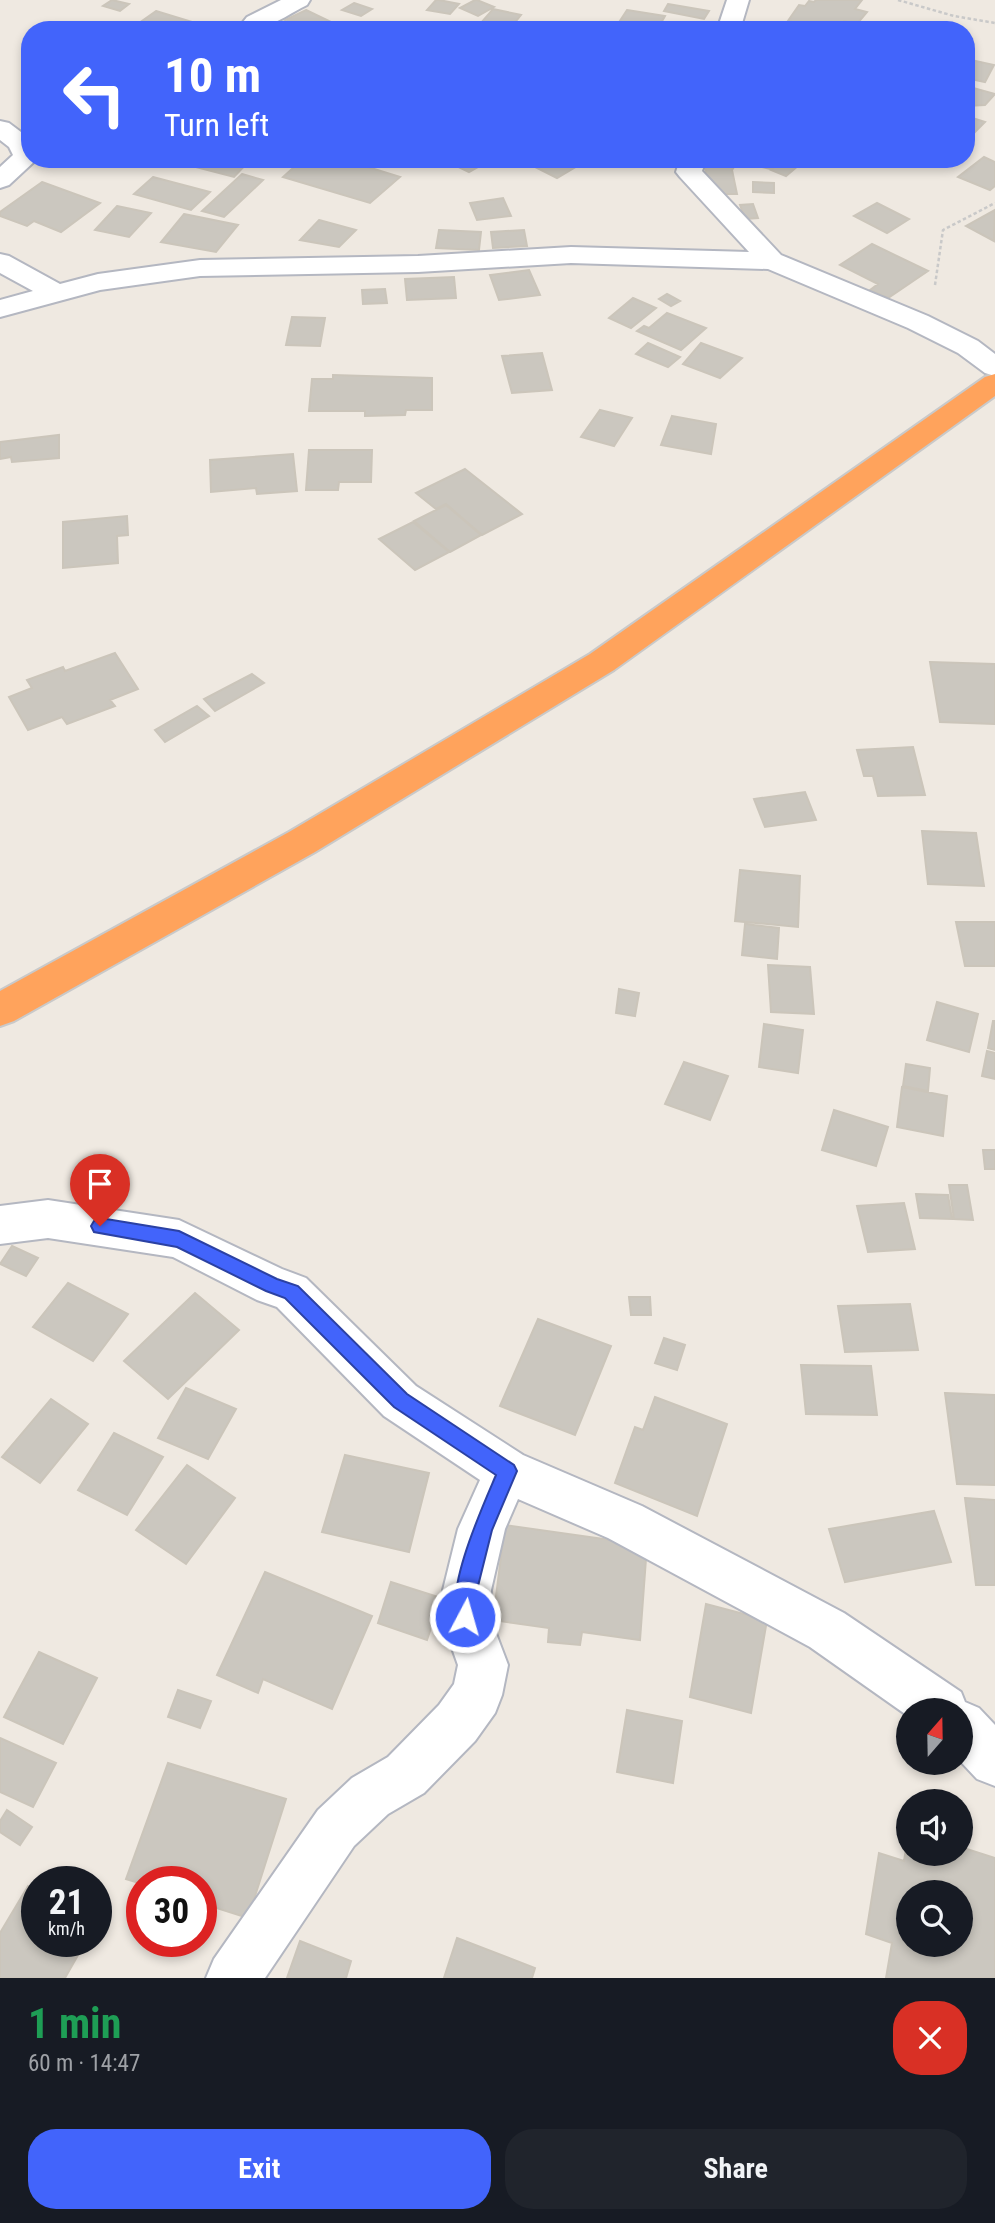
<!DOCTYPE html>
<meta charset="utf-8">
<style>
body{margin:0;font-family:"Roboto Condensed",sans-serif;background:#20242c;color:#f1f3f6;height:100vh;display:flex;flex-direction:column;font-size:26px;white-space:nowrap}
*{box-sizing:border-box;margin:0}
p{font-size:23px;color:#9ea1a6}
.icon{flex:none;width:38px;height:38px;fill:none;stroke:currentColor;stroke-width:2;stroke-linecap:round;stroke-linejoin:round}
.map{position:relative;height:1978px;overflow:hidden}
.sheet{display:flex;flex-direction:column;background:#171b24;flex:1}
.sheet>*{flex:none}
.hud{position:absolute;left:21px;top:21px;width:954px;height:147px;border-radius:28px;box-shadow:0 4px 10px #0003;background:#4264fb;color:#fff;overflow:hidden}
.needle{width:46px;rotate:20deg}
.controls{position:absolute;left:896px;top:1698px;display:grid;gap:14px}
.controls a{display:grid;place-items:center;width:77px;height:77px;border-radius:50%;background:#171b24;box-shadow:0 4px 10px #0003;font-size:35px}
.speed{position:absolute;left:21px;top:1866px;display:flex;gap:14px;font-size:35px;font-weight:700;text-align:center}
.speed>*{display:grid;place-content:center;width:91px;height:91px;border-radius:50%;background:#171b24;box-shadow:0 4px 10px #0003;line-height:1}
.speed small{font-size:18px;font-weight:400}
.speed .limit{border:10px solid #d22;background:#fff;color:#111}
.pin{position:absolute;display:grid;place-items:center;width:60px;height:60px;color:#fff;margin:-72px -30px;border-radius:50% 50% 50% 0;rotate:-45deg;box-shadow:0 0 7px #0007}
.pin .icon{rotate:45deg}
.me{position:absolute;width:77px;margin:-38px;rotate:6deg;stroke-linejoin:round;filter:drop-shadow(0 0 5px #0008)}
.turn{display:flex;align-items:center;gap:24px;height:147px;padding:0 28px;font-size:32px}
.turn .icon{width:91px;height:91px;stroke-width:2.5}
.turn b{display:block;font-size:49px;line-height:60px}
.round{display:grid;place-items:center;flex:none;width:74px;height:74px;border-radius:28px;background:#20242c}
.summary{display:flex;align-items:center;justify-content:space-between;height:119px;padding:0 28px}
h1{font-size:42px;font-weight:700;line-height:52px;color:#1e9e55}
.cta{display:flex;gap:14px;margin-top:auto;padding:14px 28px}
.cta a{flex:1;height:80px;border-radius:28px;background:#4264fb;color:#fff;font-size:28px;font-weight:700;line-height:80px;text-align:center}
.cta a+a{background:#20242c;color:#f1f3f6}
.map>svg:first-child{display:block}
.building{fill:#cbc7bf;stroke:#cbc5ba;stroke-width:2;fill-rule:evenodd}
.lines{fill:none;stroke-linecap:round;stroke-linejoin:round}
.street-casing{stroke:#b4b7c1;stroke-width:4}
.highway-casing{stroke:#c9c9c9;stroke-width:4}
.path{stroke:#c9c9c9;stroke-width:2.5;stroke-dasharray:3.5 2.5;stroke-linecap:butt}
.street{fill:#fff;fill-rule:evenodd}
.highway{fill:#ffa35c;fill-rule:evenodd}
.route{fill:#4264fb;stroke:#2b41a3;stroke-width:2}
</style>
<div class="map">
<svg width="995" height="1978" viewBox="0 0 995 1978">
<rect width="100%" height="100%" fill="#efe9e1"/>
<!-- building -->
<path class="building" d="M 112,0 L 129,4 L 120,11 L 103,6 Z
M 436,0 L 439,0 L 459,4 L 450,14 L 427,10 Z
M 475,0 L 477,0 L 494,7 L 478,16 L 460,8 Z
M 816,0 L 862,0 L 855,9 L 867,12 L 857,24 L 844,21 L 837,30 L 824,30 L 788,21 L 799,5 L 805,6 L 809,1 L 814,2 Z
M 354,3 L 372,9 L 361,16 L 342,10 Z
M 668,4 L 709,11 L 704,19 L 664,11 Z
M 493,9 L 521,15 L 509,30 L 480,24 Z
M 306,10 L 331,22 L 313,30 L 305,30 L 285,20 Z
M 627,10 L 665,16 L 657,30 L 616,27 Z
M 156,11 L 199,24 L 190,30 L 148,30 L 135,26 Z
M 971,60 L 994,65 L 985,82 L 966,78 L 966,69 Z
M 966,86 L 995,94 L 985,105 L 966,106 Z
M 966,116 L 985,122 L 966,141 Z
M 984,157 L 995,162 L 995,186 L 990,190 L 958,177 Z
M 165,159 L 251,159 L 234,177 Z
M 303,159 L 342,159 L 400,177 L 370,203 L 283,177 Z
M 453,159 L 492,159 L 469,172 L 448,162 Z
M 526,159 L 579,159 L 584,162 L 557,178 L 523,161 Z
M 704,159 L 728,159 L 736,164 L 732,170 L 737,194 L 709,194 Z
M 745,159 L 783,159 L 770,169 L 742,162 Z
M 784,159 L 806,159 L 786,176 L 771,170 Z
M 242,174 L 263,180 L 224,217 L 202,211 Z
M 153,177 L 210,192 L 191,210 L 134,194 Z
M 42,182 L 100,203 L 61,232 L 34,221 L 27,226 L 0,216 L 0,212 Z
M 753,182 L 774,183 L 774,193 L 753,192 Z
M 503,198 L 511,216 L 477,220 L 470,203 Z
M 877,203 L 909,219 L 887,233 L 854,216 Z
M 753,204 L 758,218 L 745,219 L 740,205 Z
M 117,206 L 151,213 L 129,237 L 95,230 Z
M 995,210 L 994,241 L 966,226 Z
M 184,214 L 238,225 L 216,252 L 161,242 Z
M 319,220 L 356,230 L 339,247 L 300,240 Z
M 439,230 L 481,232 L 479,250 L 436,248 Z
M 524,230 L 527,246 L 493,248 L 491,232 Z
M 872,244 L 928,271 L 888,298 L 870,290 L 878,284 L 840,265 Z
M 529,270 L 540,295 L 499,300 L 490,275 Z
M 454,277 L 456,298 L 407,300 L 405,279 Z
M 385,289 L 387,303 L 363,304 L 362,290 Z
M 667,294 L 680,301 L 671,306 L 659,299 Z
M 633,298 L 656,308 L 631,328 L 609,318 Z
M 667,313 L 706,328 L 681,350 L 637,331 L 644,326 L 649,328 Z
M 292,317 L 325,318 L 320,346 L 286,345 Z
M 648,343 L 680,357 L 668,367 L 636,354 Z
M 701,343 L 742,358 L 720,378 L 683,364 Z
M 542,353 L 552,390 L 512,393 L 502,356 Z
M 333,375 L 432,378 L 432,410 L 406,410 L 405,415 L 365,416 L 365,411 L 309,411 L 312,379 L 333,379 Z
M 600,410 L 632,418 L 614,446 L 581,437 Z
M 672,416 L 716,424 L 711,454 L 661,445 Z
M 59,435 L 59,458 L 12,462 L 11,457 L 0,459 L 0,442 Z
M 309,450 L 372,450 L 371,482 L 339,482 L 338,490 L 306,490 Z
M 293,454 L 297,491 L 257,494 L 256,488 L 211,492 L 210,460 Z
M 465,469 L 522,514 L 482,535 L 446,504 L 436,509 L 416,493 Z
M 446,505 L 481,535 L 450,552 L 414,521 Z
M 127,516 L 128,535 L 117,536 L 118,563 L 63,568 L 63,522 Z
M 413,522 L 449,552 L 415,570 L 379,539 Z
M 115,653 L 138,689 L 110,700 L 115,706 L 67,724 L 62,717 L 28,730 L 9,697 L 32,688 L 27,680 L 63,667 L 65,671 Z
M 930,662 L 995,664 L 995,724 L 940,722 Z
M 252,674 L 264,683 L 215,711 L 204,699 Z
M 197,706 L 209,716 L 165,742 L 155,730 Z
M 913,747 L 925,795 L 878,796 L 873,776 L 864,776 L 857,750 Z
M 805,792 L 816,820 L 765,827 L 754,799 Z
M 922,831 L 976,833 L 984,886 L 928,884 Z
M 740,870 L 800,876 L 798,927 L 735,921 Z
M 956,922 L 995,922 L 995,966 L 965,966 Z
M 745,924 L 779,928 L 777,959 L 742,955 Z
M 768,965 L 810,967 L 814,1014 L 771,1012 Z
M 619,989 L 639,993 L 635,1016 L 616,1013 Z
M 937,1002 L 978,1014 L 969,1052 L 927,1040 Z
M 993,1021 L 995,1021 L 995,1050 L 988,1048 Z
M 764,1024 L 803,1030 L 798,1073 L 759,1067 Z
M 987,1051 L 995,1053 L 995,1079 L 982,1076 Z
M 684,1062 L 728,1076 L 710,1120 L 665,1104 Z
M 906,1064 L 930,1068 L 928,1091 L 903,1086 Z
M 902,1087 L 947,1096 L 943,1136 L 897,1127 Z
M 834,1110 L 888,1127 L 876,1166 L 822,1150 Z
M 983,1150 L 995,1150 L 995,1169 L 985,1169 Z
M 949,1185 L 967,1185 L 973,1220 L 954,1219 Z
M 916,1194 L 948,1195 L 952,1219 L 920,1218 Z
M 904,1203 L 915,1249 L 868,1252 L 857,1206 Z
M 12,1246 L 38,1258 L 26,1276 L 0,1264 Z
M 68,1283 L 128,1314 L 93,1361 L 33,1327 Z
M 195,1293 L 239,1330 L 168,1399 L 124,1361 Z
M 629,1297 L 650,1297 L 651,1315 L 631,1315 Z
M 910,1304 L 918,1350 L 845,1352 L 838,1306 Z
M 538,1319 L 611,1346 L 575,1435 L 500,1406 Z
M 664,1338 L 685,1345 L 677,1370 L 655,1363 Z
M 801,1365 L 871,1366 L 877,1415 L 806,1414 Z
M 186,1388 L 236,1409 L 208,1459 L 158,1438 Z
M 945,1393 L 995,1395 L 995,1485 L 957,1484 Z
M 655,1397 L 727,1424 L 697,1516 L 615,1483 L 635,1427 L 643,1430 Z
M 51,1399 L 88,1424 L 40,1483 L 2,1457 Z
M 114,1433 L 163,1457 L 127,1515 L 78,1490 Z
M 345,1455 L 429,1473 L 409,1552 L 322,1532 Z
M 187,1465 L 235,1498 L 186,1564 L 136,1530 Z
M 965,1498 L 995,1500 L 995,1585 L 976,1585 Z
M 934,1511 L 951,1562 L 845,1582 L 829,1529 Z
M 505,1525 L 647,1545 L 640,1640 L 582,1632 L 580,1645 L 548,1642 L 549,1628 L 493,1620 Z
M 265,1572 L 372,1616 L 332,1709 L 263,1679 L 258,1693 L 217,1675 Z
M 391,1582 L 441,1598 L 427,1640 L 378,1623 Z
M 706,1604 L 767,1620 L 751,1713 L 690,1697 Z
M 39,1652 L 97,1678 L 63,1744 L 4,1717 Z
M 178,1690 L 211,1701 L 200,1728 L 168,1717 Z
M 627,1710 L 682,1721 L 673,1783 L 617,1772 Z
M 0,1738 L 56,1763 L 33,1807 L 0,1792 Z
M 168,1763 L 286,1799 L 248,1918 L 201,1903 L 201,1881 L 142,1881 L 142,1884 L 126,1879 Z
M 7,1810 L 32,1827 L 20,1845 L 0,1832 L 0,1821 Z
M 908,1837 L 908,1853 L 961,1853 L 961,1847 L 995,1858 L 995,1978 L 886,1978 L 892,1943 L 866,1934 L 879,1853 L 904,1861 ZM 908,1892 L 961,1892 L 961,1944 L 908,1944 Z
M 28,1886 L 37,1891 L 37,1941 L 86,1941 L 65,1978 L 0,1978 L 0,1933 Z
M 457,1938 L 535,1968 L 532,1978 L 444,1978 Z
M 300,1941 L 351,1961 L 346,1978 L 287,1978 Z"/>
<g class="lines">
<defs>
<path id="street" d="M 281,0 L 310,0 L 307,5 C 290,13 266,32 247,27 L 243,22 L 247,17 Z
M 727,0 L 749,0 L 740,30 L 717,30 Z
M 0,121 L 9,123 L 29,138 L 30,159 L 37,159 L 9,185 L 0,188 L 0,167 L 13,155 L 9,147 L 0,140 Z
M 680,159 L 706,159 L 702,171 L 781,255 L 928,316 L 978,341 L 995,354 L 995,376 L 985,373 L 958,353 L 908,328 L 768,269 L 571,263 L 418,272 L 200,276 L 100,290 L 0,317 L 0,300 L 33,291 L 0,273 L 0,254 L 9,256 L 60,284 L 98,274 L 200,260 L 418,256 L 571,247 L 749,252 L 680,177 L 676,172 Z
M 48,1200 L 179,1220 L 282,1269 L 306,1278 L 416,1386 L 523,1455 L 642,1506 L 844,1613 L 961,1692 L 965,1702 L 979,1708 L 995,1725 L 995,1786 L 977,1779 L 961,1762 L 961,1710 L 908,1710 L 908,1716 L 810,1647 L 608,1538 L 518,1499 L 505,1529 L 491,1590 L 489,1615 L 508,1665 L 502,1695 L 495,1713 L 475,1741 L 424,1793 L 388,1814 L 354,1846 L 265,1978 L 206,1978 L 214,1959 L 318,1810 L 352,1778 L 388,1757 L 439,1705 L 454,1684 L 458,1665 L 441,1617 L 443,1590 L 458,1529 L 480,1480 L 384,1416 L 277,1307 L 257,1300 L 173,1257 L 48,1238 L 0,1244 L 0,1206 Z"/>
<path id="highway" d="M 995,374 L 995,396 L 614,670 L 315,852 L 14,1021 L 0,1026 L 0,991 L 289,832 L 590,654 L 985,377 Z"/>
</defs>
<!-- street casing -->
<use href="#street" class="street-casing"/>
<!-- highway casing -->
<use href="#highway" class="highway-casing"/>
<!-- path -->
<path class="path" d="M 898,0 L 954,16 L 995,23
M 935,285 L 943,230 L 995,203"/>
<!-- street -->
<use href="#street" class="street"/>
<!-- highway -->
<use href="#highway" class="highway"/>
</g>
<!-- route -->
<path class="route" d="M 100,1218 L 179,1231 L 277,1279 L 298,1286 L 407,1394 L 514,1465 L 517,1471 L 492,1530 L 477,1590 L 472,1624 L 465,1627 L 458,1624 C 444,1591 482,1508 496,1475 L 394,1407 L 285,1298 L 266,1291 L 177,1247 L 94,1232 L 91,1226 L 94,1221 Z"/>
</svg>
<div class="controls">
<a><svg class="needle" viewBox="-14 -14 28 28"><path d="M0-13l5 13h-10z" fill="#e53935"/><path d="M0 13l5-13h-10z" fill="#9ea1a6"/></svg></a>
<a><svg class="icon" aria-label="sound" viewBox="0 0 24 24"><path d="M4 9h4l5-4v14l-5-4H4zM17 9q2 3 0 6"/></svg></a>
<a><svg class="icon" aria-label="search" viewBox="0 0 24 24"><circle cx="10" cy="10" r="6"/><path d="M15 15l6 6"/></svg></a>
</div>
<div class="speed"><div>21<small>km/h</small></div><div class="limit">30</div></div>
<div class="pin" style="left:100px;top:1226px;background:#d93025"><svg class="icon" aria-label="arrive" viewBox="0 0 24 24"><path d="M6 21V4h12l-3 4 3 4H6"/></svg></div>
<svg class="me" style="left:465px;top:1617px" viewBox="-20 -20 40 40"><circle r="17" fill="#4264fb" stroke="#fff" stroke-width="3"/><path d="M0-11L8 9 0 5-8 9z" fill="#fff"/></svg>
<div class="hud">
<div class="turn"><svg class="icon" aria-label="left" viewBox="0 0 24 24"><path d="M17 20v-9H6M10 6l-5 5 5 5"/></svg><div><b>10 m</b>Turn left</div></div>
</div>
</div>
<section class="sheet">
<div class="summary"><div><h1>1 min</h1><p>60 m · 14:47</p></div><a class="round" style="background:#d93025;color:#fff"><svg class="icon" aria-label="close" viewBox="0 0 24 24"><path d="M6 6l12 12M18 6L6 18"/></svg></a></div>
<div class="cta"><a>Exit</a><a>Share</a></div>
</section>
